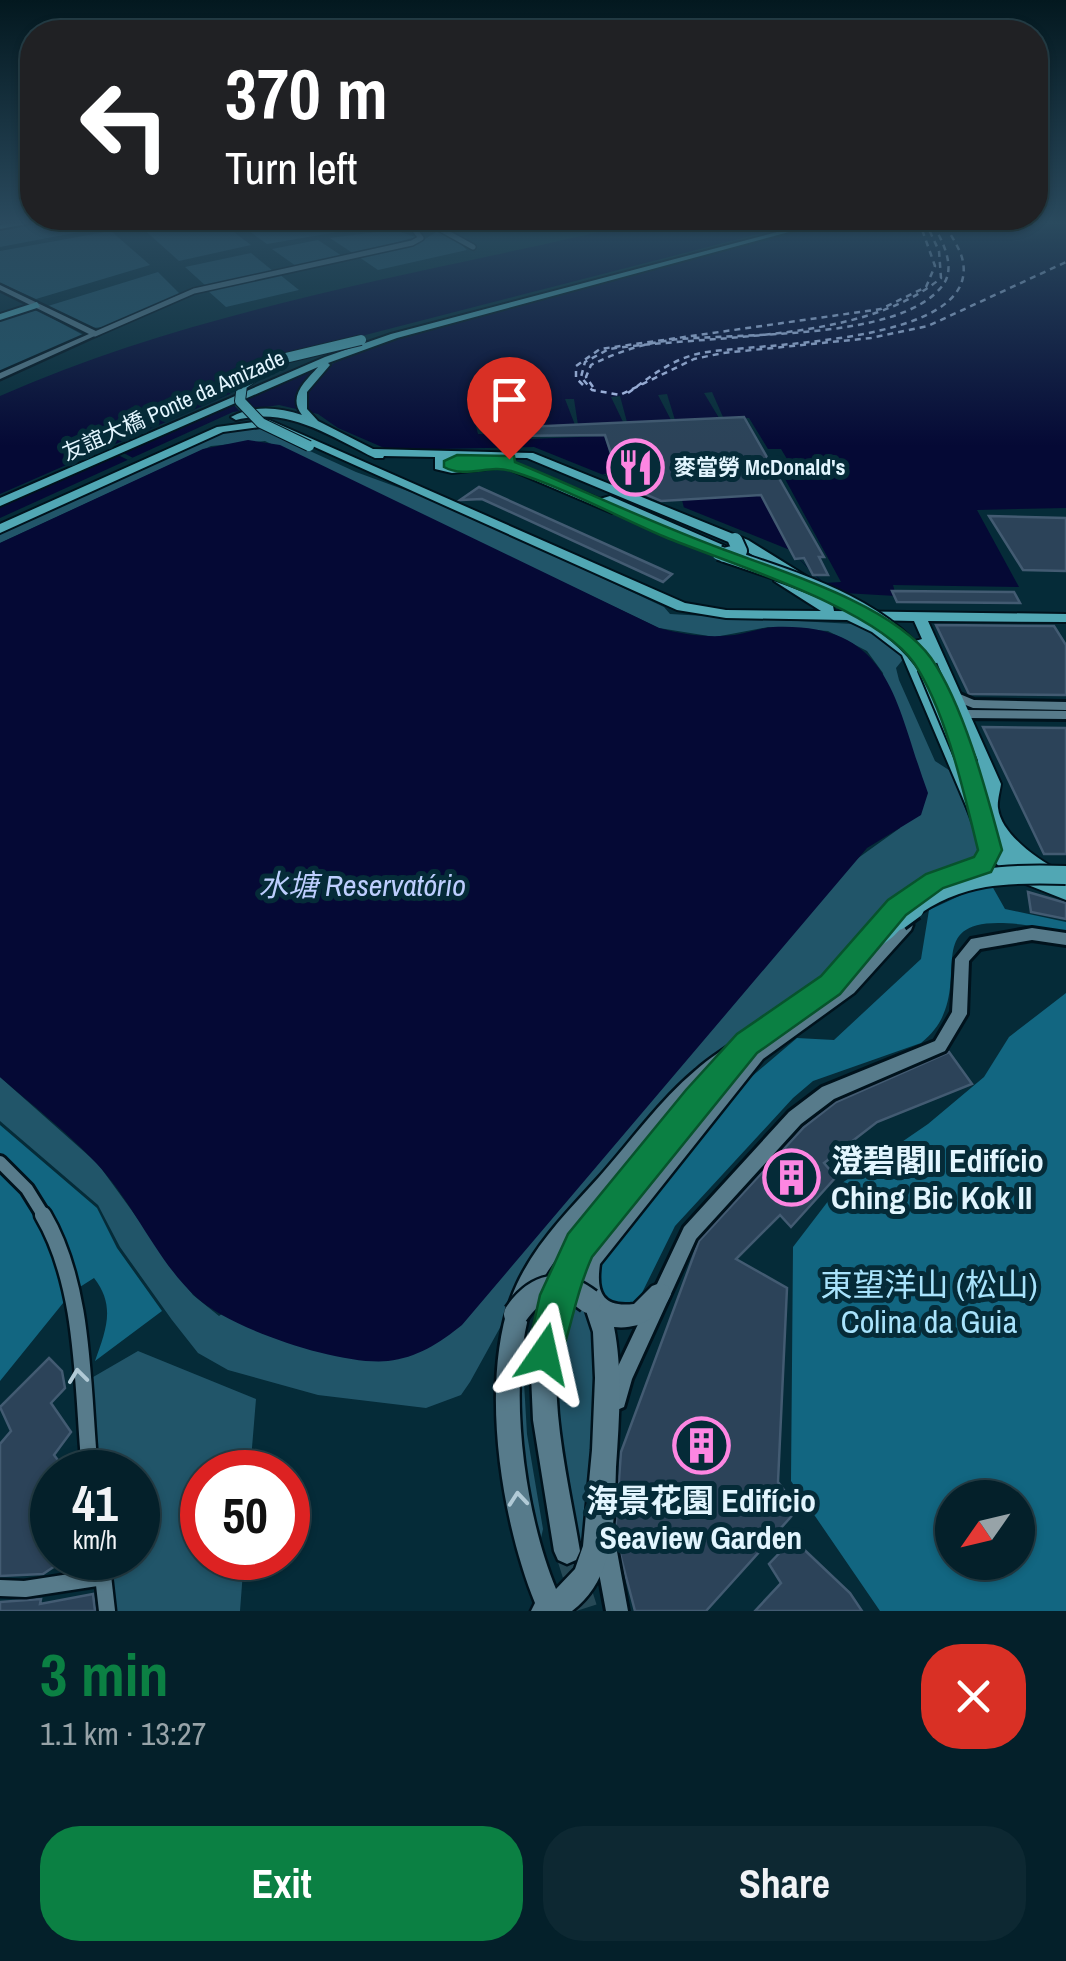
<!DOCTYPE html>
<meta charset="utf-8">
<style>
body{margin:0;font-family:"Archivo Narrow","Noto Sans SC",sans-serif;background:#0d2832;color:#f1f3f6;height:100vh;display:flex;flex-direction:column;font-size:38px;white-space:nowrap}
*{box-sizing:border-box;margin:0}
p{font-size:32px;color:#97a3a8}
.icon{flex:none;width:55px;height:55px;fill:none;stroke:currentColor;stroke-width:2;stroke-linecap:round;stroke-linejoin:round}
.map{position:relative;height:1611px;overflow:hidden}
.side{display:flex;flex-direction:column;background:#04202a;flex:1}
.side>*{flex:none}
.guide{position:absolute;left:20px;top:20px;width:1028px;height:210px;border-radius:40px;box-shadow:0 2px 8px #0004,0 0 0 2px #253e47;background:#202124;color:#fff;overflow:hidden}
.needle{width:65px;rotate:236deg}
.tools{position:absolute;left:935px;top:1480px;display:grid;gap:20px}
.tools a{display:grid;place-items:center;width:100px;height:100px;border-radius:50%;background:#04202a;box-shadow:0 2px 8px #0004,0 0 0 2px #253e47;font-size:50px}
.speed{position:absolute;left:30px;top:1450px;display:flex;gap:20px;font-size:50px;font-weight:700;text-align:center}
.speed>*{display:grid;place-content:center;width:130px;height:130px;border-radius:50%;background:#04202a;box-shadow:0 2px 8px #0004,0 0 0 2px #253e47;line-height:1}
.speed small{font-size:25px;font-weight:400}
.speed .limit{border:15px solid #d22;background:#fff;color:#111}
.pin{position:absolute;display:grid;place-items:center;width:85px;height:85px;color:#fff;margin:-102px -42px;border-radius:50% 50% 50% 0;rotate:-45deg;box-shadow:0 0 10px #0007}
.pin .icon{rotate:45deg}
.me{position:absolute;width:110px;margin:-55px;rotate:11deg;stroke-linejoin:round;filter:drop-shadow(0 0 8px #0008)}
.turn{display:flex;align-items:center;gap:35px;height:210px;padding:0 40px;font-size:45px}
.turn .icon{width:130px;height:130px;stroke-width:2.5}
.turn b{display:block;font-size:70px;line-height:85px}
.round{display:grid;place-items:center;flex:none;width:105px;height:105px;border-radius:40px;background:#0d2832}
.overview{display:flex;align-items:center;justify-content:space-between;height:170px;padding:0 40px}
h1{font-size:60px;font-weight:700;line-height:75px;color:#0b8043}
.cta{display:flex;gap:20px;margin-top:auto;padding:20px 40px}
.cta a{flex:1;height:115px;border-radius:40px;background:#0b8043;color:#fff;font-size:40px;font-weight:700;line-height:115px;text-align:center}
.cta a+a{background:#0d2832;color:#f1f3f6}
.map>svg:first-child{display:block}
.green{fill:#215569}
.forest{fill:#126681;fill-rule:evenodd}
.water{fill:#050935}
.pier{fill:#052b38}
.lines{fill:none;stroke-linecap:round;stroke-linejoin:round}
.ferry{stroke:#bdcefe;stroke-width:2.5;stroke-dasharray:6 5;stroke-linecap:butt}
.building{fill:#2c4359;stroke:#435b72;stroke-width:2.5}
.secondary-tunnel{stroke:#264956;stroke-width:24;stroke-dasharray:24 12;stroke-linecap:butt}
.minor-far2-casing{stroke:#00121c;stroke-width:8}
.minor-far1-casing{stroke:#00121c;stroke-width:18}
.minor-casing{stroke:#00121c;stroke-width:21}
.tertiary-casing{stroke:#00121c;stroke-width:6}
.secondary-casing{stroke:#00121c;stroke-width:5}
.primary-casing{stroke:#00121c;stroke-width:4}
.minor-far2{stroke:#577b8b;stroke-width:5}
.minor-far1{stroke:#577b8b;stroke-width:12}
.minor{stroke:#577b8b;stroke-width:16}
.tertiary{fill:#577b8b;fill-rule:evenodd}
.secondary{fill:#577b8b;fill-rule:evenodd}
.primary{fill:#51a7b4;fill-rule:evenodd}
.secondary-bridge-casing{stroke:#00121c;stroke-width:29;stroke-linecap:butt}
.primary-bridge-far3-casing{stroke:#00121c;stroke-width:12;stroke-linecap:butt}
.primary-bridge-far2-casing{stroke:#00121c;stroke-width:18;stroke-linecap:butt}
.primary-bridge-far1-casing{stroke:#00121c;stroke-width:22;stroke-linecap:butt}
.primary-bridge-casing{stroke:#00121c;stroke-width:28;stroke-linecap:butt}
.secondary-bridge{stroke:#577b8b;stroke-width:24}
.primary-bridge-far3{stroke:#51a7b4;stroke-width:10}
.primary-bridge-far2{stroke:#51a7b4;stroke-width:14}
.primary-bridge-far1{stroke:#51a7b4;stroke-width:18}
.primary-bridge{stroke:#51a7b4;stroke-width:22}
.oneway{stroke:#b1cad6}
.route{fill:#0b8043;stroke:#07532c;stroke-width:2.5}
.labels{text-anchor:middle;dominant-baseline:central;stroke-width:10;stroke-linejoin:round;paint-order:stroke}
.far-street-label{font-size:22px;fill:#e2f5fe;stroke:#052b38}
.far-poi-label{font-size:22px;font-weight:bold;fill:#e2f5fe;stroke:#052b38;text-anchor:start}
.water-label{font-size:30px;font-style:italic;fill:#bdcefe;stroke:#052b38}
.near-poi-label{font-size:32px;font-weight:bold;fill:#e2f5fe;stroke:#052b38;text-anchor:start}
.near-park-label{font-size:32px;fill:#a8e3fc;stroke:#052b38}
</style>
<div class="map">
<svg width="1066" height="1611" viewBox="0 0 1066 1611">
<rect width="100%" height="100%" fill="#052b38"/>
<!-- green -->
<path class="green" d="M 51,221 L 106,221 L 111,226 L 0,247 L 0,229 Z
M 169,221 L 219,221 L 251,245 L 179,261 L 140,226 Z
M 235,221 L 402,221 L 267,244 Z
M 443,228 L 467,250 L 378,270 L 359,257 L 415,245 Z
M 393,230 L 416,237 L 354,254 L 330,238 Z
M 111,231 L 150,265 L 36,299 L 0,283 L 0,251 Z
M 318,240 L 342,256 L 296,266 L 272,249 Z
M 251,253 L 273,271 L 206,286 L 185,267 Z
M 158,272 L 180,294 L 104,327 L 92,328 L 48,306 Z
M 279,274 L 299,290 L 226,307 L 207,290 Z
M 37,310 L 83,335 L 0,373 L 0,320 Z
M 255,426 L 356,472 L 446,505 L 664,607 L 670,614 L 853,624 L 874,631 L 905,657 L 896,668 L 899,680 L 935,761 L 952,772 L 979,847 L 975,861 L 895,903 L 831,974 L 697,1071 L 539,1257 L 470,1382 L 461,1395 L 426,1408 L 318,1395 L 228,1370 L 198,1353 L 172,1320 L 120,1247 L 98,1205 L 0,1121 L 0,1077 L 98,1164 L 193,1295 L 219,1316 L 900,828 L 883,673 L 867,651 L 828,631 L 768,627 L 715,637 L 659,628 L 265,441 L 211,446 L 0,543 L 0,532 L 225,430 Z
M 568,1293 L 580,1299 L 600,1336 L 588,1505 L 580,1547 C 561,1463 542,1377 568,1293 Z
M 521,1331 L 527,1434 L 543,1529 L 538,1552 L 531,1540 L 516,1378 Z
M 138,1351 L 256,1399 L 250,1472 L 202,1472 L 202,1558 L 244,1558 L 240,1611 L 116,1611 L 109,1558 L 138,1558 L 138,1472 L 99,1472 L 88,1380 Z"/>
<!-- forest -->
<path class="forest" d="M 992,886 L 1005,909 L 1066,922 L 1066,932 C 885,894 994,985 921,1043 L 813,1081 L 793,1098 L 675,1226 L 637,1303 L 622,1309 L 599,1296 L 597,1259 L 743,1084 L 797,1038 L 834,1040 L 921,959 L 929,910 L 970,891 Z
M 1066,993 L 1066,1611 L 880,1611 L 791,1481 L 793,1247 L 842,1183 L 928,1124 L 984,1077 L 1009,1037 ZM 952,1498 L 1018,1498 L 1018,1562 L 952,1562 Z
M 0,1125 L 97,1208 L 117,1248 L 162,1311 L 95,1361 C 106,1330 116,1306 94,1278 L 72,1292 L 0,1381 Z"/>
<!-- water -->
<path class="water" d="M 645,221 L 1066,221 L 1066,508 L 977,510 L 1019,587 L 893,585 L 896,596 L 844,593 L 824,584 L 790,550 L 534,447 L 389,450 L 338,428 L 318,414 L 279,405 L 233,412 L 0,518 L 0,396 C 206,305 427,274 645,221 Z
M 248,440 L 280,445 L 659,628 C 684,635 709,638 735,635 C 748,633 760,628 773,627 C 893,622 894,702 928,793 L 921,815 L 867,848 L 462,1325 C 440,1343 416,1358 388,1361 C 341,1366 230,1329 196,1297 C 156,1260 134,1203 96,1163 C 67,1132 32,1105 0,1077 L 0,543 L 203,449 Z"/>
<!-- pier -->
<path class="pier" d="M 809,221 L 832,221 L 466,316 L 350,354 L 322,370 L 307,388 L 309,413 L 301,416 L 296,402 L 300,387 L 318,366 L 244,398 L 251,411 L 242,414 L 232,403 L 122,452 L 133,458 L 128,460 L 116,454 L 0,504 L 0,494 L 105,448 L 98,444 L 82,448 L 114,435 L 104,442 L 111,446 L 230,394 L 243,375 L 276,358 Z
M 712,392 L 723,417 L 749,418 L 768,449 L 781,449 L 790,464 L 778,466 L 841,582 L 824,583 L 790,550 L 761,495 L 682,500 L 684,508 L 602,474 L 617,473 L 604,436 L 530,439 L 529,435 L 478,434 L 469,399 L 481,398 L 481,429 L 526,427 L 516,397 L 528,396 L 530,427 L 575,425 L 565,399 L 574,399 L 578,425 L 623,422 L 611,397 L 620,396 L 627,422 L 671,420 L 658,395 L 667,394 L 675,420 L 719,418 L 704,393 Z"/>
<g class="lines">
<!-- ferry -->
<path class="ferry" d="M 925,221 L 939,251 L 941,278 C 862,344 709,334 609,349 L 585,362 L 581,377 L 592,390 L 620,395 L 694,359 L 723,353 L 871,338 L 928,326 L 1066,262
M 583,385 L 576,378 L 576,366 L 600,349 L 881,309 L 926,287 L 935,266 L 919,221
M 593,387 L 586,377 L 591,365 C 617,352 642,344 671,340 C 738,332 900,342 943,285 C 957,266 941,238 931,221
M 628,393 C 651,376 672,359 701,353 C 752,343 978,346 963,262 C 961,249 949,233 943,221"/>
</g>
<!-- building -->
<path class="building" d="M 744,417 L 824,557 L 819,557 L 828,575 L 813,575 L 804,558 L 795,559 L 761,495 L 661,501 L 621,484 L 605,435 L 505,436 L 503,428 Z
M 479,487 L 661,569 L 672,574 L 663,582 L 482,499 L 460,500 Z
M 989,516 L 1066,518 L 1066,571 L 1023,570 Z
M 892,591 L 1014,592 L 1020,603 L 897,602 Z
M 936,625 L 1054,626 L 1066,645 L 1066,695 L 969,694 Z
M 983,727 L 1066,728 L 1066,854 L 1044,854 Z
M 1028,892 L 1066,903 L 1066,919 L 1031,912 Z
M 949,1052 L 972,1084 L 877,1122 L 824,1163 L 836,1177 L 791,1227 L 780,1215 L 736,1259 L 787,1288 L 778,1482 L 798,1509 L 706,1611 L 635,1611 L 615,1535 L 621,1452 L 699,1241 L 804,1127 L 836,1102 Z
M 49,1358 L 62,1371 L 65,1388 L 51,1403 L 71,1432 L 54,1455 L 67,1472 L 52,1472 L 52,1558 L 67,1558 L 43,1574 L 0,1576 L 0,1444 L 11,1431 L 0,1407 Z
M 793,1539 L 850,1593 L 862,1611 L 755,1611 L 781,1583 L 769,1564 Z
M 93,1594 L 95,1611 L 0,1611 L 0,1602 L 41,1599 L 40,1604 Z"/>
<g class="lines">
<!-- secondary-tunnel -->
<path class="secondary-tunnel" d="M 567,1551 L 586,1611"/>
<defs>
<path id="minor-far2" d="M 420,222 L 435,226 L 414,229 Z
M 435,226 L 473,247
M 95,334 L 194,291 L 412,243 L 421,238 L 414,229"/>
<path id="minor-far1" d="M 0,1162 L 27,1189 L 45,1218"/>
<path id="minor" d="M 43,1215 C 86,1288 82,1391 90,1472
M 101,1558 L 107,1611
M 0,1588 L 25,1589 L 103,1577"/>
<path id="tertiary" d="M 955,692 L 974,700 L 1066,702 L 1066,710 L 973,708 L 951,699 L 949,696 L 951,693 Z
M 966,710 L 1066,711 L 1066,719 L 969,718 L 963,722 L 959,721 L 957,718 L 962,711 Z
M 1032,928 L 1066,933 L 1066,945 L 1032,940 L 980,949 L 969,961 L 967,1014 L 945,1051 L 834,1099 L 801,1124 L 696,1239 L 632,1379 L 624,1407 L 617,1410 L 610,1407 L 607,1400 L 613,1377 L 684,1227 L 789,1112 L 822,1087 L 935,1041 L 952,1012 L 955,959 L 971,939 Z
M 605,1535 L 613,1538 L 616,1546 L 628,1611 L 606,1611 L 594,1546 L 597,1538 Z"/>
<path id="secondary" d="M 0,285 L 98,332 L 99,334 L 0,379 L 0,373 L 89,334 L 0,290 Z
M 988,835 L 993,837 C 997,847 998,856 990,865 C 978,878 954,878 940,886 C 914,901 895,922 876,944 C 885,934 896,915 911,920 L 913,925 L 911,930 L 854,993 L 763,1059 L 600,1264 C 596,1292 602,1308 634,1304 L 652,1286 L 660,1283 L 668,1286 L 671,1294 C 661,1317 639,1330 614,1327 C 623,1372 619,1422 616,1467 C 615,1498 615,1531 606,1560 C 600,1581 589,1598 572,1611 L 531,1611 L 535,1603 C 500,1517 477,1370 517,1284 C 536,1243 569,1210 599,1177 C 631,1141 659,1101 696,1070 C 709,1058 725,1049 738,1039 C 764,1020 792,1002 819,983 C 845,963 867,928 890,904 C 914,880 945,870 976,859 C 982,851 978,845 983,837 ZM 571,1240 L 540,1313 L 531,1375 L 533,1420 L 554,1551 L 558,1560 L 567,1564 L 576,1560 L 580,1551 C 567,1473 546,1396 562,1317 C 564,1305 571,1292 576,1280 L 593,1332 L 595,1378 L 592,1450 L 583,1546 L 575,1569 L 556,1589 C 524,1513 505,1377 534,1299 C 541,1277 557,1258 571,1240 Z"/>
<path id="primary" d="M 26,221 L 42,221 L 0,229 L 0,225 Z
M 819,221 L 830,221 L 397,338 L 328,363 L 330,365 L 307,392 L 307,409 L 318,421 L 373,449 L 533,453 L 748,540 L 806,576 L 806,582 L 796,582 L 738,546 L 527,458 L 454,457 L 445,461 L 445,465 L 452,467 L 505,460 L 600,499 L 610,496 L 746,555 L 744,558 L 734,558 L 622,510 L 612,513 L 504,467 L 452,473 L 435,469 L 435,457 L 384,456 L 383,458 L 375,458 C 330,436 288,406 236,420 L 231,417 C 253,405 278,407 302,415 C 287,396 306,381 318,367 L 0,506 L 0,498 L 325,357 L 391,334 Z
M 37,302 L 40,307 L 0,320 L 0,314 Z
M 269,420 L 685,603 L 726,610 L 821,611 L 774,581 L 774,575 L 779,574 L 833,606 L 834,611 L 1066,614 L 1066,622 L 928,621 L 1001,784 C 1000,791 997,802 998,808 C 1001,834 1037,859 1058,870 L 1060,876 L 1058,881 L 1066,884 L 1066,900 L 1013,879 L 987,855 L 902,655 L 872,632 L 847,620 L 726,618 L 677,610 L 268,426 L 223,432 L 0,533 L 0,524 L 217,427 ZM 869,620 L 914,621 L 922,639 L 905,644 L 882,626 ZM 920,649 L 928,653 L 973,760 L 963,760 L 915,651 Z
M 898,911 L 905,913 L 908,919 C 901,931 884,946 871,951 L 864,948 L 861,942 L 864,936 Z"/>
</defs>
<!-- minor-far2 casing -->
<use href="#minor-far2" class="minor-far2-casing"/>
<!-- minor-far1 casing -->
<use href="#minor-far1" class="minor-far1-casing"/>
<!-- minor casing -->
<use href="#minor" class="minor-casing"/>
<!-- tertiary casing -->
<use href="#tertiary" class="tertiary-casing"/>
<!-- secondary casing -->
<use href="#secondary" class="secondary-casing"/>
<!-- primary casing -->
<use href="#primary" class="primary-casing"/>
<!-- minor-far2 -->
<use href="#minor-far2" class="minor-far2"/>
<!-- minor-far1 -->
<use href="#minor-far1" class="minor-far1"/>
<!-- minor -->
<use href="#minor" class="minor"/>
<!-- tertiary -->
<use href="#tertiary" class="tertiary"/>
<!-- secondary -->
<use href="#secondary" class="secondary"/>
<!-- primary -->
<use href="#primary" class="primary"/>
<defs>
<path id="secondary-bridge" d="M 516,1314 C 536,1285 561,1279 589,1301"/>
<path id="primary-bridge-far3" d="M 309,446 L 261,423 L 240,401 L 242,385 L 277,360 L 361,340"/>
<path id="primary-bridge-far2" d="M 719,553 C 788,577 888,604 928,670
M 724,555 L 740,551 L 735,540"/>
<path id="primary-bridge-far1" d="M 927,667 L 968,765
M 910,910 C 958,874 1008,873 1066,875"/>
<path id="primary-bridge" d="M 898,919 L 913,908"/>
</defs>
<!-- secondary-bridge casing -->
<use href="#secondary-bridge" class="secondary-bridge-casing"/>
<!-- primary-bridge-far3 casing -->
<use href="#primary-bridge-far3" class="primary-bridge-far3-casing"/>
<!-- primary-bridge-far2 casing -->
<use href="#primary-bridge-far2" class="primary-bridge-far2-casing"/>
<!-- primary-bridge-far1 casing -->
<use href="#primary-bridge-far1" class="primary-bridge-far1-casing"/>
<!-- primary-bridge casing -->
<use href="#primary-bridge" class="primary-bridge-casing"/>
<!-- secondary-bridge -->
<use href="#secondary-bridge" class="secondary-bridge"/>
<!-- primary-bridge-far3 -->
<use href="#primary-bridge-far3" class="primary-bridge-far3"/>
<!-- primary-bridge-far2 -->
<use href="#primary-bridge-far2" class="primary-bridge-far2"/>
<!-- primary-bridge-far1 -->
<use href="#primary-bridge-far1" class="primary-bridge-far1"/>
<!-- primary-bridge -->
<use href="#primary-bridge" class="primary-bridge"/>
</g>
<!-- one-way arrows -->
<defs><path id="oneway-chevron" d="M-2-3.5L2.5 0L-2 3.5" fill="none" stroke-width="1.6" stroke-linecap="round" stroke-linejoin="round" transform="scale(2.5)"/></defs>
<g class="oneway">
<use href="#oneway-chevron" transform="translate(78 1376) rotate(-97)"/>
<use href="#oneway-chevron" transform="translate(518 1499) rotate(-95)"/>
</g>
<!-- sky -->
<linearGradient id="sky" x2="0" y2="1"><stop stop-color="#03181f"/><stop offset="0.5" stop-color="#2a4a5e"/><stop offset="1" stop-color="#2a4a5e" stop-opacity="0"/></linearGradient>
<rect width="1066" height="446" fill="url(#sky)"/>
<!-- route -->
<path class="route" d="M 457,455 L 514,456 L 515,462 C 585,491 654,524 725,550 C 784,572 894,606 931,658 C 964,705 987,794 1002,850 L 991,872 L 943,888 L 906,915 L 840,994 L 757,1053 L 592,1257 C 574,1296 572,1330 557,1366 L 544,1371 L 532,1366 L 527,1354 L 540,1295 L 568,1234 L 686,1090 L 737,1034 L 821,976 L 888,900 L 926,874 L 974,857 L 978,850 C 964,793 946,711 914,663 C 876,608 728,563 665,537 C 614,515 563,487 511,471 C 489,464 466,479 444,467 L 444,461 Z"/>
<!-- icons -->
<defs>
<symbol id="restaurant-ring" viewBox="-11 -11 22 22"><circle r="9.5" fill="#052b38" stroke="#fd86e2" stroke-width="1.5"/><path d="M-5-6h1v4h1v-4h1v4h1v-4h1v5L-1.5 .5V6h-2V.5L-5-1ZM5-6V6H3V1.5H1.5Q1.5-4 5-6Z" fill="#fd86e2"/></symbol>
<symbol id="building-ring" viewBox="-11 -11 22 22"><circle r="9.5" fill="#052b38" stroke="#fd86e2" stroke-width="1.5"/><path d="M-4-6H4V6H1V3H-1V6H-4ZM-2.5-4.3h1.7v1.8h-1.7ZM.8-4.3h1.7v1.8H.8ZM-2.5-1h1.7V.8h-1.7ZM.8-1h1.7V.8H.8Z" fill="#fd86e2"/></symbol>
</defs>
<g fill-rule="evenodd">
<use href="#restaurant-ring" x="604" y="436" width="63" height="63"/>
<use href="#building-ring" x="760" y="1146" width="63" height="63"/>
<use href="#building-ring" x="670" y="1414" width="63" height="63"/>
</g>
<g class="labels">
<!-- far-street labels -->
<g class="far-street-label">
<text transform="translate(173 405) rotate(-24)">友誼大橋 Ponte da Amizade</text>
</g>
<!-- far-poi labels -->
<g class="far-poi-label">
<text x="674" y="467">麥當勞 McDonald's</text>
</g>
<!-- water labels -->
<g class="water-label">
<text x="362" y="885">水塘 Reservatório</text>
</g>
<!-- near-poi labels -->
<g class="near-poi-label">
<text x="831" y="1160">澄碧閣II Edifício<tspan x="831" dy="37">Ching Bic Kok II</tspan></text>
<text x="701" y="1500" text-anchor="middle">海景花園 Edifício<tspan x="701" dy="37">Seaview Garden</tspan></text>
</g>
<!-- near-park labels -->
<g class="near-park-label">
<text x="929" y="1284">東望洋山 (松山)<tspan x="929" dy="37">Colina da Guia</tspan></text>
</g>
</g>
</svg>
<div class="tools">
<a><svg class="needle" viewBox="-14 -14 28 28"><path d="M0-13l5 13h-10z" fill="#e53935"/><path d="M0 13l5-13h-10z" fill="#97a3a8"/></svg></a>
</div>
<div class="speed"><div>41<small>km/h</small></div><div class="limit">50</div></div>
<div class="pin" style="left:509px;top:459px;background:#d93025"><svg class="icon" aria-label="arrive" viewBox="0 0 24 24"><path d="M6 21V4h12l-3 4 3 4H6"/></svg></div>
<svg class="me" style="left:544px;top:1354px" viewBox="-20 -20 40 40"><path d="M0-17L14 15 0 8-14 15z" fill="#0b8043" stroke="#fff" stroke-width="4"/></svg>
<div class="guide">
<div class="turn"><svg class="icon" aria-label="left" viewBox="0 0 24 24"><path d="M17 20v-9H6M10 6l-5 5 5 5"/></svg><div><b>370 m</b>Turn left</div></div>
</div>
</div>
<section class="side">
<div class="overview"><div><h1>3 min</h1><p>1.1 km · 13:27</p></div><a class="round" style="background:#d93025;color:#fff"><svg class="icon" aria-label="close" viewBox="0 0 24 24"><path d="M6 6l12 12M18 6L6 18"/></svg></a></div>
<div class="cta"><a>Exit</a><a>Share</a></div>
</section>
